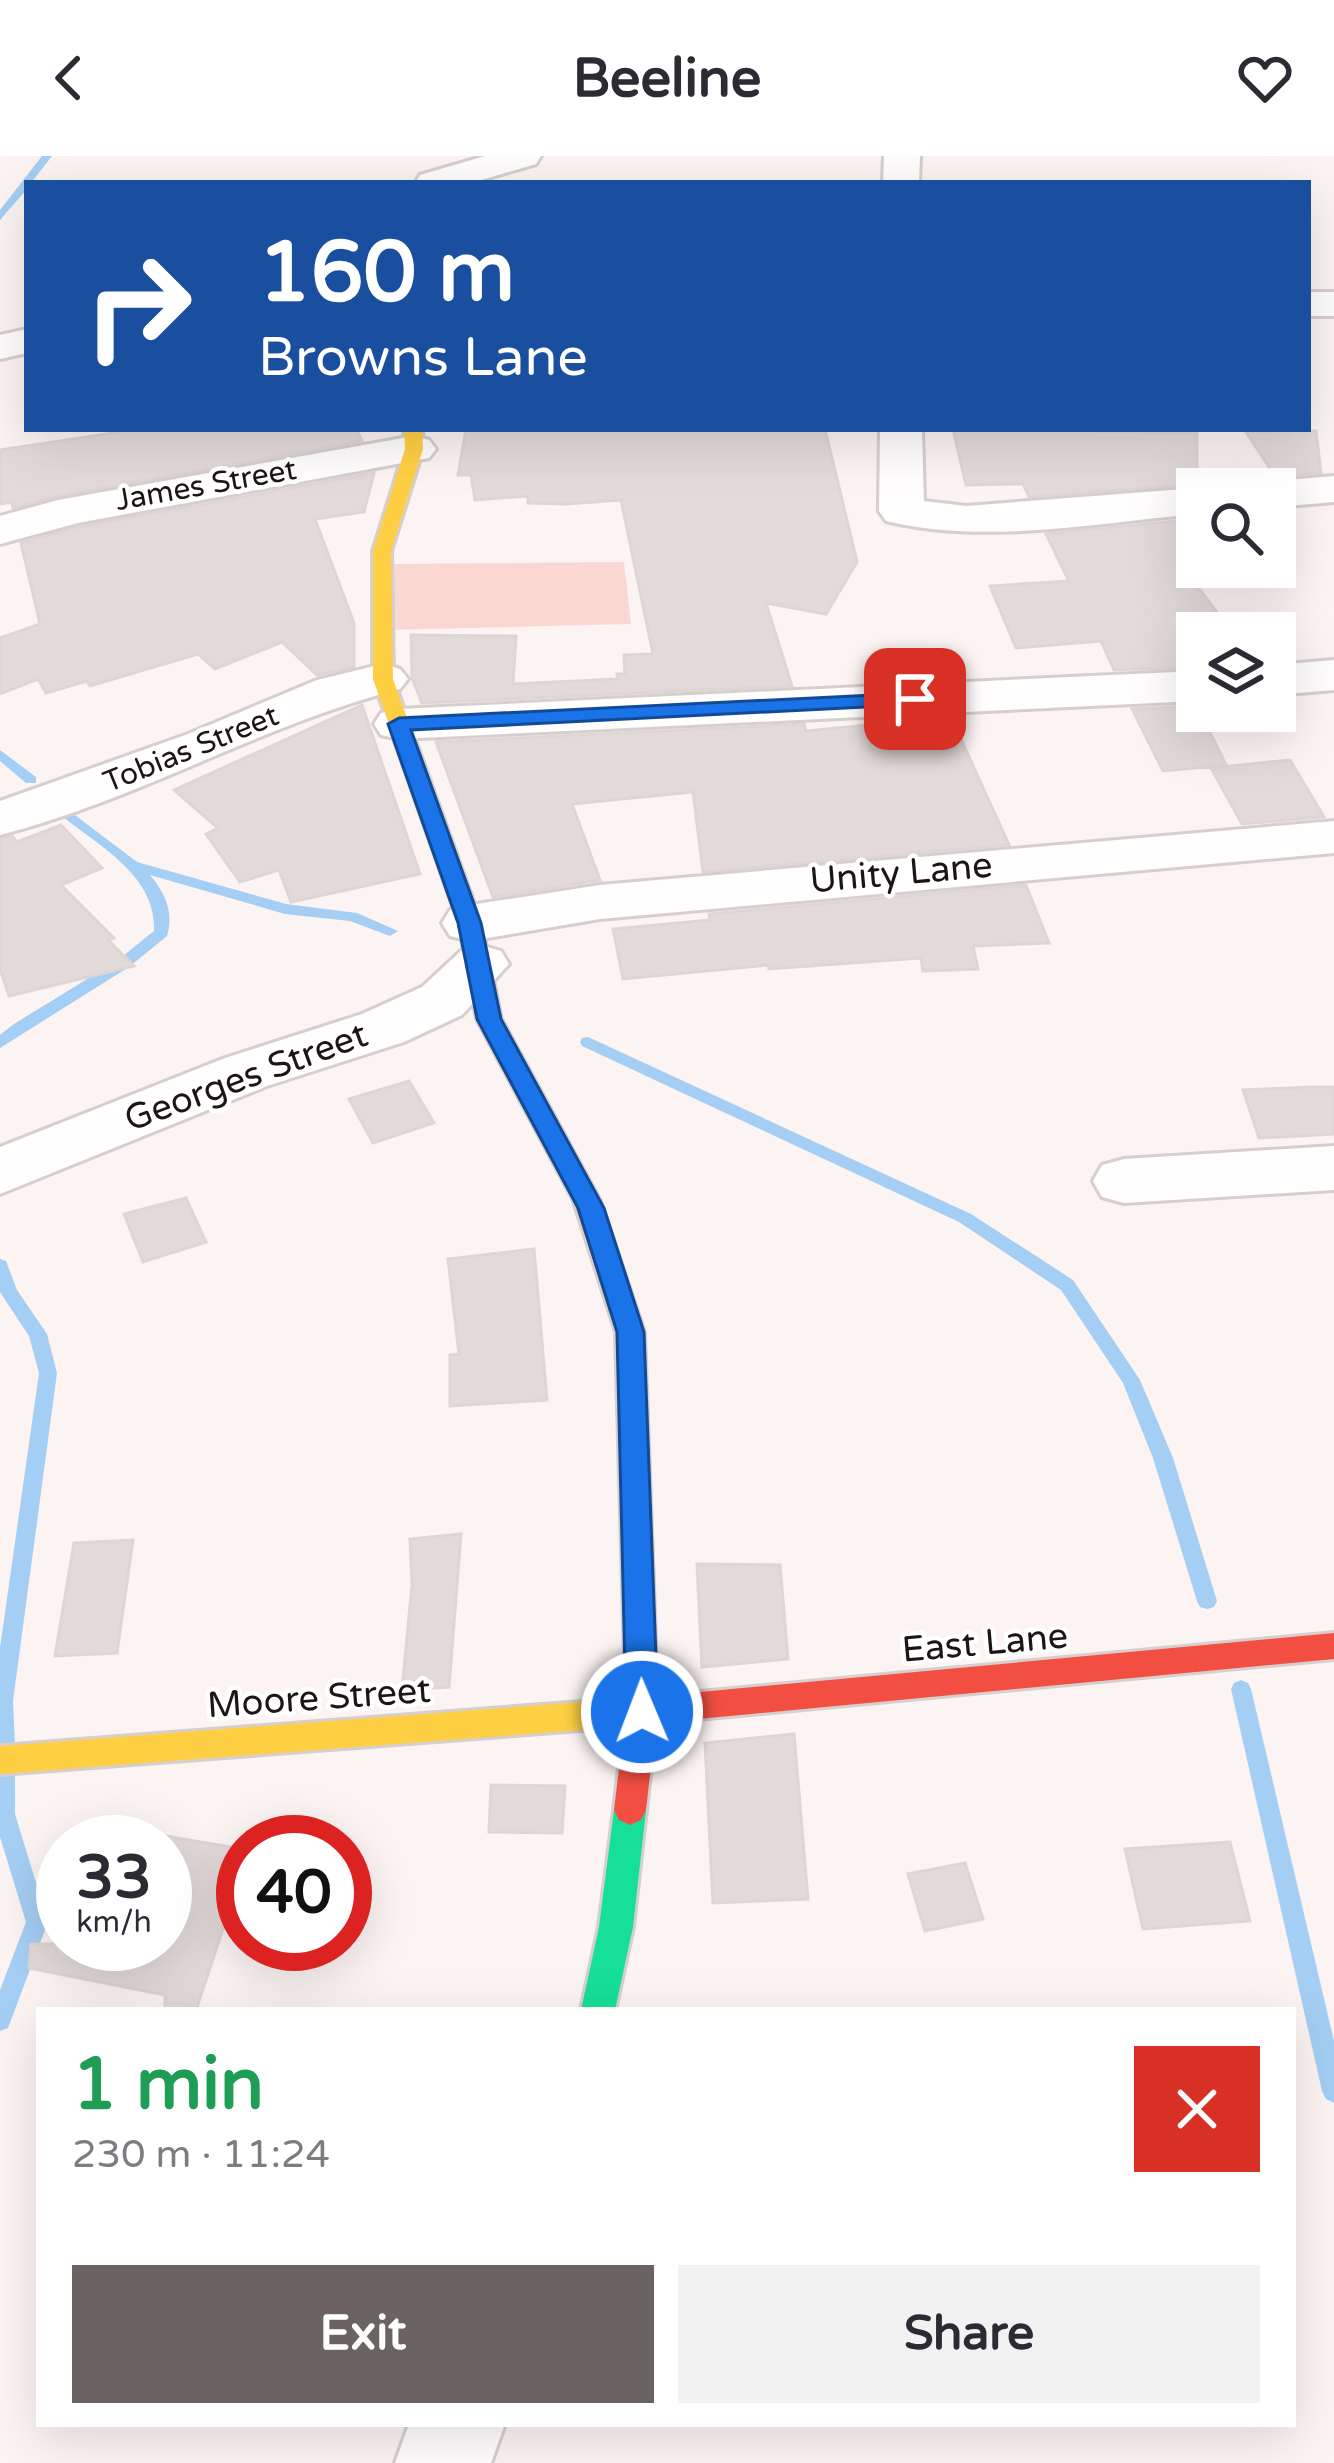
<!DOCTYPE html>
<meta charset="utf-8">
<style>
body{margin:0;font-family:"Varela Round",sans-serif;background:#f2f2f3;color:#2b2b33;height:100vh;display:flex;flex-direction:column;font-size:45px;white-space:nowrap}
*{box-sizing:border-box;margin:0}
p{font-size:39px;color:#7c7c81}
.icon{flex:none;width:66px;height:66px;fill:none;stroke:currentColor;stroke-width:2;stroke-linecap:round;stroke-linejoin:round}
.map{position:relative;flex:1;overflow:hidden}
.panel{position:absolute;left:36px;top:1851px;width:1260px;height:420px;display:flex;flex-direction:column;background:#fff;border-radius:0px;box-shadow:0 12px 48px #0002}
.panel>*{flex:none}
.guide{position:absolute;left:24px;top:24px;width:1287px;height:252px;border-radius:0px;box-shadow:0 12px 48px #0002;background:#1a4fa0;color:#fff;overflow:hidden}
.controls{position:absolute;left:1176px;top:312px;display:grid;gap:24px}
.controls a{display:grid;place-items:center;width:120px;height:120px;border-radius:0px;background:#fff;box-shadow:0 12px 48px #0002;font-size:60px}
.speed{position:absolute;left:36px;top:1659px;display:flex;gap:24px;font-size:60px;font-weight:700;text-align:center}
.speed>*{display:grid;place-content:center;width:156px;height:156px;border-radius:50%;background:#fff;box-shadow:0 12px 48px #0002;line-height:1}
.speed small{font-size:30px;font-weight:400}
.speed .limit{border:18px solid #d22;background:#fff;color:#111}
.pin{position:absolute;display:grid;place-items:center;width:102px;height:102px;color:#fff;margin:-51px;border-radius:24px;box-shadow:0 6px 18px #0006}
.me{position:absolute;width:132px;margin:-66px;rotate:359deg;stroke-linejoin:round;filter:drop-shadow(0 0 9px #0008)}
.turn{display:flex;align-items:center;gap:42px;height:252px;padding:0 36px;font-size:54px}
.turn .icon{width:156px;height:156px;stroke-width:2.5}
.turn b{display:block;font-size:84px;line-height:102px}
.round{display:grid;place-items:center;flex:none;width:126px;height:126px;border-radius:0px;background:#f2f2f3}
.headline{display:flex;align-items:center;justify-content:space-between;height:204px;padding:0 36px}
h1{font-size:72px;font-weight:700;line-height:90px;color:#1e9e55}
.cta{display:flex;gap:24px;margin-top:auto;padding:24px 36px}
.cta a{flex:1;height:138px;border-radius:0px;background:#6b6362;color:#fff;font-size:48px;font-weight:700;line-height:138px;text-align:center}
.cta a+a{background:#f2f2f3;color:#2b2b33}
header{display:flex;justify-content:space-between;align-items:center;height:156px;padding:0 36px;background:#fff;font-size:54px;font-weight:700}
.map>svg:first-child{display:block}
.green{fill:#fbd7d4}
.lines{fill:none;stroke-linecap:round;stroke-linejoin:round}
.stream{fill:#a4cef3;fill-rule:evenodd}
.building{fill:#e2dad9;stroke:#ded6d5;stroke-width:3}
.street-casing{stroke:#d7cfce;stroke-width:6}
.fast-casing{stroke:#d7cfce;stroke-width:6}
.slow-casing{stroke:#d7cfce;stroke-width:6}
.jam-casing{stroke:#d7cfce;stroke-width:6}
.street{fill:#fffdfd;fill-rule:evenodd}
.fast{fill:#16e098;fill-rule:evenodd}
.slow{fill:#ffcf43;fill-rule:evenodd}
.jam{fill:#f24e42;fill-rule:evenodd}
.route{fill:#1a73e8;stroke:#114b97;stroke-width:3}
.labels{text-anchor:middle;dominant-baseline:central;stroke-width:9;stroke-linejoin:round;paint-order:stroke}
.far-street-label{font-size:30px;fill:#1d1515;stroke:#fff}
.street-label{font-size:36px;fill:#1d1515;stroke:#fff}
</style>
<header><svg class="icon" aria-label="back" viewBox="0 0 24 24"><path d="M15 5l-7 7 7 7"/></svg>Beeline<svg class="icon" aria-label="heart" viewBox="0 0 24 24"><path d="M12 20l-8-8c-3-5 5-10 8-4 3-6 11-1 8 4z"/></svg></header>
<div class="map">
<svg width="1334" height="2307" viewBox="0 0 1334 2307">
<rect width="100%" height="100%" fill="#fcf4f2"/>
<!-- green -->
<path class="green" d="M 624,406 L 631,468 L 386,474 L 389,408 Z"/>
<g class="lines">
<!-- stream -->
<path class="stream" d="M 42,0 L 52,0 L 31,27 L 27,27 L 27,33 L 0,64 L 0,54 Z
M 0,594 L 36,621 L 36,627 L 26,627 L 0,605 Z
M 63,650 L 137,706 L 286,748 L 357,757 L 398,775 L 390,780 L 350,765 L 285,758 L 150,719 C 166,738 174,757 167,780 L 129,811 L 0,892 L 0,879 L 14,868 L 118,804 L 154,775 C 157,719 97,689 58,657 L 58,651 Z
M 588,881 L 971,1058 L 1073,1124 L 1140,1224 L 1173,1302 L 1217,1445 L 1214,1451 L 1207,1453 L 1200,1451 L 1197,1445 L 1153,1302 L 1123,1227 L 1061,1134 L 959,1066 L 582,890 L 580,886 L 582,882 Z
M 0,1103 L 6,1105 L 17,1134 L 47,1178 L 57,1217 L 13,1545 L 15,1589 L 11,1596 L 4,1598 L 0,1597 L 0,1492 L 39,1217 L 29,1180 L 0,1136 Z
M 1241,1524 L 1248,1527 L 1251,1533 L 1334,1885 L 1334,1947 L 1326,1943 L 1322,1935 L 1231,1533 L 1234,1527 Z
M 4,1607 L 12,1610 L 15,1617 L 15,1658 L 48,1766 L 8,1872 L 0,1875 L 0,1834 L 26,1766 L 0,1681 L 0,1609 Z"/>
</g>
<!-- building -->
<path class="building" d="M 139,273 L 356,273 L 362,285 L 57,340 L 13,352 L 12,346 L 0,348 L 0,294 Z
M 466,273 L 825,273 L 857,406 L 826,458 L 766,447 L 792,530 L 422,547 L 412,522 L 411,479 L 516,480 L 513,528 L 618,523 L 617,518 L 625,518 L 624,499 L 653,498 L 621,344 L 566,348 L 528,347 L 528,340 L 475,344 L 471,319 L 458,319 Z
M 953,273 L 1197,277 L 1197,328 L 1029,341 L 1023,328 L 966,329 Z
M 1316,275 L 1321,317 L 1275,320 L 1246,276 Z
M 374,317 L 364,356 L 315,363 L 354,467 L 354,511 L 317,519 L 282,486 L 215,513 L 198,498 L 90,530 L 87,525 L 46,537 L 38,523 L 0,538 L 0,482 L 40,468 L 21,387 L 79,371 Z
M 1197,363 L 1197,422 L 1191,422 L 1233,477 L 1197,477 L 1197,511 L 1114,514 L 1101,485 L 1016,492 L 990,430 L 1069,425 L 1046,378 Z
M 362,549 L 420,718 L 291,746 L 279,714 L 240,726 L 206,678 L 218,672 L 174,634 Z
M 1197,550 L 1226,609 L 1163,615 L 1132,553 Z
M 951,561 L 1009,689 L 703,716 L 693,636 L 572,648 L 600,724 L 493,741 L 436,586 L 804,568 L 806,575 Z
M 1290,604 L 1324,661 L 1242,668 L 1211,612 Z
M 61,669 L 102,712 L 61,729 L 114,782 L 108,784 L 134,810 L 9,840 L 0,813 L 0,683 L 12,680 L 17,686 Z
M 1026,729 L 1049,787 L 973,790 L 978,813 L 923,815 L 921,802 L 769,813 L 768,809 L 623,823 L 613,773 L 710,764 L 709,758 Z
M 409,925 L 434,967 L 373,987 L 349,943 Z
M 1314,931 L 1334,931 L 1334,978 L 1259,982 L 1243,934 Z
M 186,1042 L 206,1086 L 143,1106 L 124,1058 Z
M 534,1093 L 547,1244 L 450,1250 L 450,1199 L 459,1198 L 448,1103 Z
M 461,1378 L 449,1531 L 402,1534 L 412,1429 L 410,1383 Z
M 133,1384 L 117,1497 L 55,1500 L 74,1387 Z
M 697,1408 L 780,1409 L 788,1503 L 702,1511 Z
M 794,1578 L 808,1743 L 713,1747 L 705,1587 Z
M 491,1629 L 565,1630 L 562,1677 L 489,1676 Z
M 165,1680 L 243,1693 L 243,1761 L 228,1758 L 196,1854 L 165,1854 L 165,1839 L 29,1812 L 31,1788 L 165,1788 Z
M 1230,1686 L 1250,1765 L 1143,1773 L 1125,1693 Z
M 965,1707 L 983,1763 L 925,1775 L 908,1718 Z"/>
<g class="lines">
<defs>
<path id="street" d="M 485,0 L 541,0 L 536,8 L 471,27 L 415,27 L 420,19 Z
M 884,0 L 920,0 L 919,27 L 883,27 Z
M 1308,136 L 1334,136 L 1334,160 L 1308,160 Z
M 27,173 L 27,197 L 0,203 L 0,179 Z
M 880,273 L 922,273 L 924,345 L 966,350 L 1197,332 L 1203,333 L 1197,333 L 1197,358 C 1095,367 986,389 886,365 L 879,355 Z
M 414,280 L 429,284 L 436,293 L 429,302 L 78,367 L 0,388 L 0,360 L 58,344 Z
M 1334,320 L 1334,346 L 1275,351 L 1275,333 L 1256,333 L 1275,325 Z
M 1334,504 L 1334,534 L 1275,539 L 1275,509 Z
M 383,508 L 400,513 L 408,523 L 400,533 C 263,568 138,644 0,679 L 0,645 L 188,578 L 317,524 Z
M 1197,515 L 1197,545 L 399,583 L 381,579 L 374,568 L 381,557 L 399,553 Z
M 1334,665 L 1334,697 L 600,763 L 470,785 L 450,780 L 442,767 L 450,754 L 470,749 L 600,729 Z
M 481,789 L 501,795 L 509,808 L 462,859 L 404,886 L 267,930 L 0,1038 L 0,991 L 225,902 L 362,858 L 422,831 L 461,795 Z
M 1334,990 L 1334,1034 L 1124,1047 L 1102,1041 L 1093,1025 L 1102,1009 L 1124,1003 Z
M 409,2268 L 505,2268 L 491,2307 L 395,2307 Z"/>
<path id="fast" d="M 630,1639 L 641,1644 L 646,1654 L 633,1771 L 615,1854 L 581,1854 L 599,1771 L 614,1654 L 619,1644 Z"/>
<path id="slow" d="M 404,273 L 422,273 L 423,293 L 391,395 L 393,523 L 481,767 L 501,863 L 600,1045 L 587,1054 L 578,1052 L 477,863 L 459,767 L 373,523 L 373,395 L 405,293 Z
M 621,1543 L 632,1547 L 637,1557 L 632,1567 L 621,1571 L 0,1618 L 0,1590 Z"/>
<path id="jam" d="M 587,1036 L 600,1045 L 644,1176 L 657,1540 L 1334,1477 L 1334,1503 L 656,1567 L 646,1654 L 641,1664 L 630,1669 L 619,1664 L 614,1654 L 624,1570 L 610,1567 L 605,1557 L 610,1547 L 626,1543 L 616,1176 L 574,1045 Z"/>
</defs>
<!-- street casing -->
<use href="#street" class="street-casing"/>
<!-- fast casing -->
<use href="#fast" class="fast-casing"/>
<!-- slow casing -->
<use href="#slow" class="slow-casing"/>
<!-- jam casing -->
<use href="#jam" class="jam-casing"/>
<!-- street -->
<use href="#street" class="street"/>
<!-- fast -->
<use href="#fast" class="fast"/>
<!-- slow -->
<use href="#slow" class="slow"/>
<!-- jam -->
<use href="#jam" class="jam"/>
</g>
<!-- route -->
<path class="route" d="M 915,537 L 923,539 L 923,548 L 411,574 L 481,767 L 501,863 L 604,1052 L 644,1176 L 658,1556 L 653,1565 L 642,1569 L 631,1565 L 626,1556 L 617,1176 L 578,1052 L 477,863 L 458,767 L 388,568 L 399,562 Z"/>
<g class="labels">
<!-- far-street labels -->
<g class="far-street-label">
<text transform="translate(206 329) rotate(-10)">James Street</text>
<text transform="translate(191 593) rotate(-22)">Tobias Street</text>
</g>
<!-- street labels -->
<g class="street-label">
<text transform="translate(901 717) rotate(-5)">Unity Lane</text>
<text transform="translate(246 921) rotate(-20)">Georges Street</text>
<text transform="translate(985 1487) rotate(-5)">East Lane</text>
<text transform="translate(319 1542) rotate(-4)">Moore Street</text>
</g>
</g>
</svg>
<div class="controls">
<a><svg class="icon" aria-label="search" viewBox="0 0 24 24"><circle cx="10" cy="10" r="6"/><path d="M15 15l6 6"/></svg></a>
<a><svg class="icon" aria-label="layers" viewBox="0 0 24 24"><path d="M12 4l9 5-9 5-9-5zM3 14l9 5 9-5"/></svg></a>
</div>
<div class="speed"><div>33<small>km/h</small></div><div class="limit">40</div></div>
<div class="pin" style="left:915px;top:543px;background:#d93025"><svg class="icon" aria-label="arrive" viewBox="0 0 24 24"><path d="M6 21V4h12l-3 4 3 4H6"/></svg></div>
<svg class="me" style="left:642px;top:1556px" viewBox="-20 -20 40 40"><circle r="17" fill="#1a73e8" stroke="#fff" stroke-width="3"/><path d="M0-11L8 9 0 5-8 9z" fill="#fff"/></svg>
<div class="guide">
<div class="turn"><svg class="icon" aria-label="right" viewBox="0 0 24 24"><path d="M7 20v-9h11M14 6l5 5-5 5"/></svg><div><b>160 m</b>Browns Lane</div></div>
</div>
<section class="panel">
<div class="headline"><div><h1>1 min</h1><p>230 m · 11:24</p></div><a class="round" style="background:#d93025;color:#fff"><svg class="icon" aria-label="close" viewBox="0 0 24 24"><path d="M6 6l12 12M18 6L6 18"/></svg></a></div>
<div class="cta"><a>Exit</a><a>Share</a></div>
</section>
</div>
